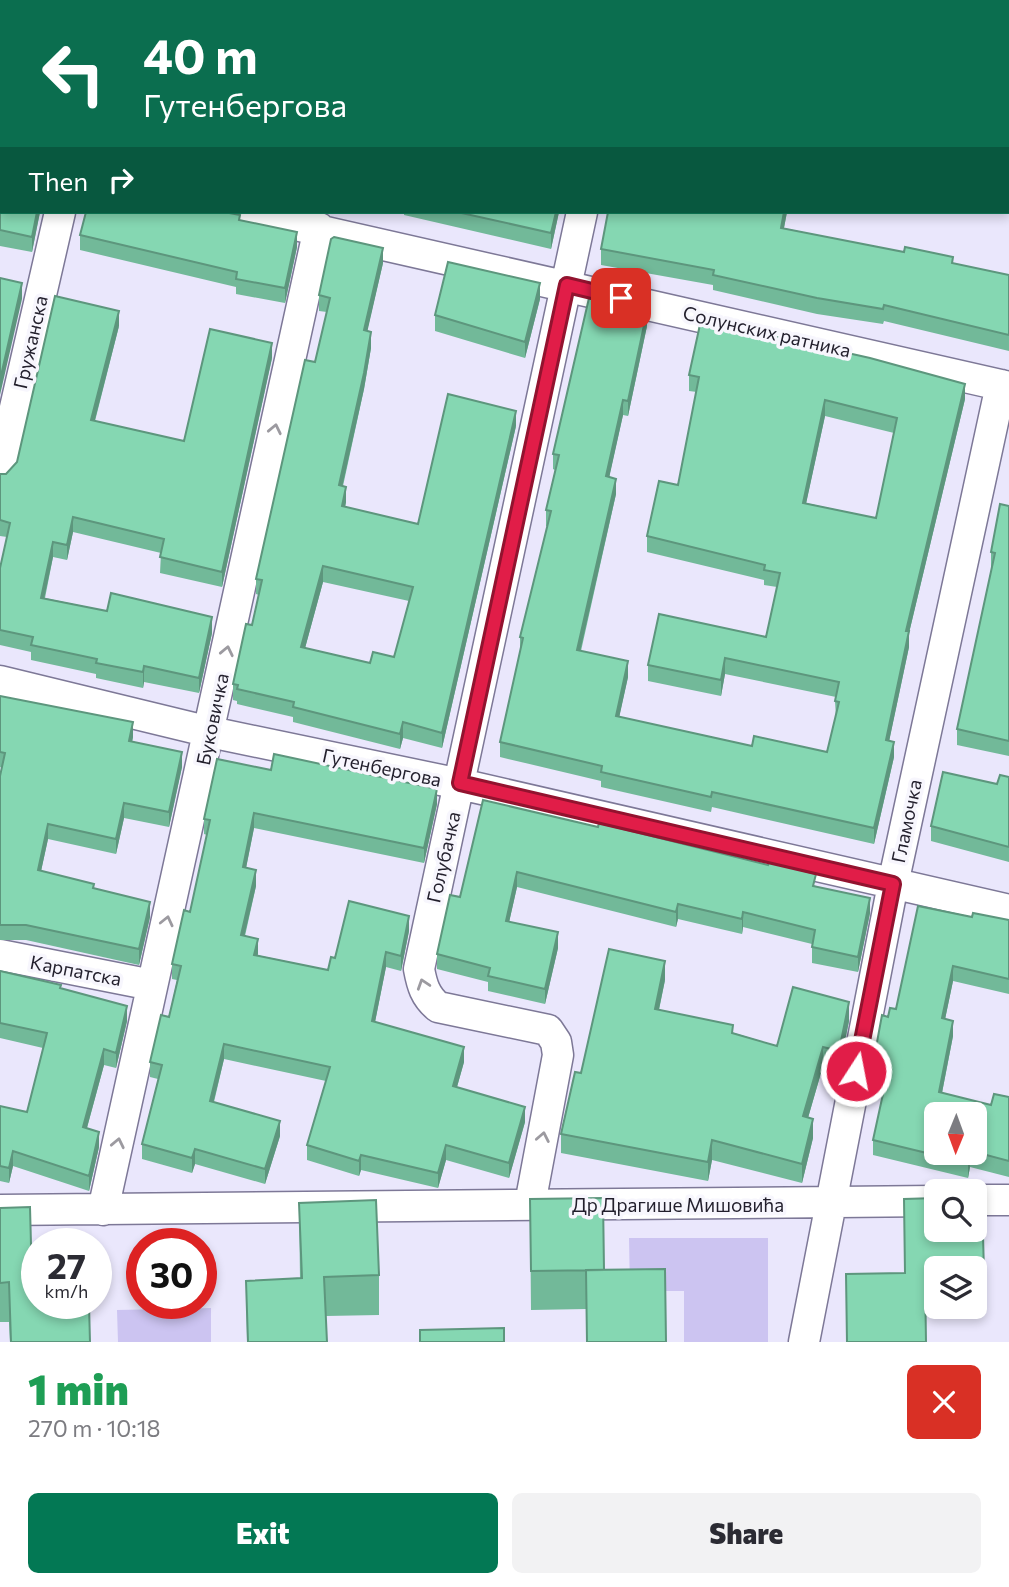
<!DOCTYPE html>
<meta charset="utf-8">
<style>
body{margin:0;font-family:Commissioner,sans-serif;background:#f2f2f3;color:#2b2b33;height:100vh;display:flex;flex-direction:column;font-size:26px;white-space:nowrap}
*{box-sizing:border-box;margin:0}
p{font-size:23px;color:#7c7c81}
.icon{flex:none;width:38px;height:38px;fill:none;stroke:currentColor;stroke-width:2;stroke-linecap:round;stroke-linejoin:round}
.map{position:relative;height:1342px;overflow:hidden}
.details{display:flex;flex-direction:column;background:#fff;flex:1}
.details>*{flex:none}
.guide{position:absolute;left:0px;top:0px;width:1010px;height:214px;box-shadow:0 4px 10px #0003;background:#0b6e4f;color:#fff;overflow:hidden}
.needle{width:46px;rotate:181deg}
.fabs{position:absolute;left:924px;top:1102px;display:grid;gap:14px}
.fabs a{display:grid;place-items:center;width:63px;height:63px;border-radius:10px;background:#fff;box-shadow:0 4px 10px #0003;font-size:35px}
.speed{position:absolute;left:21px;top:1228px;display:flex;gap:14px;font-size:35px;font-weight:700;text-align:center}
.speed>*{display:grid;place-content:center;width:91px;height:91px;border-radius:50%;background:#fff;box-shadow:0 4px 10px #0003;line-height:1}
.speed small{font-size:18px;font-weight:400}
.speed .limit{border:10px solid #d22;background:#fff;color:#111}
.pin{position:absolute;display:grid;place-items:center;width:60px;height:60px;color:#fff;margin:-30px;border-radius:14px;box-shadow:0 4px 10px #0006}
.me{position:absolute;width:77px;margin:-38px;rotate:11deg;stroke-linejoin:round;filter:drop-shadow(0 0 5px #0008)}
.turn{display:flex;align-items:center;gap:24px;height:147px;padding:0 28px;font-size:32px}
.turn .icon{width:91px;height:91px;stroke-width:2.5}
.turn b{display:block;font-size:49px;line-height:60px}
.then{display:flex;align-items:center;height:66px;padding:0 28px;background:#0003;gap:14px;font-size:26px}
.round{display:grid;place-items:center;flex:none;width:74px;height:74px;border-radius:10px;background:#f2f2f3}
.headline{display:flex;align-items:center;justify-content:space-between;height:119px;padding:0 28px}
h1{font-size:42px;font-weight:800;line-height:52px;color:#1e9e55}
.action{display:flex;gap:14px;margin-top:auto;padding:14px 28px}
.action a{flex:1;height:80px;border-radius:10px;background:#037854;color:#fff;font-size:28px;font-weight:800;line-height:80px;text-align:center}
.action a+a{background:#f2f2f3;color:#2b2b33}
.map>svg:first-child{display:block}
.green{fill:#ccc4f1}
.lines{fill:none;stroke-linecap:round;stroke-linejoin:round}
.minor-casing{stroke:#7d7897;stroke-width:33}
.minor{stroke:#fff;stroke-width:30}
.wall{fill:#72b999;fill-rule:evenodd}
.shaded-wall{fill:#5d967d}
.building{fill:#85d7b2;stroke:#5d967d;stroke-width:2;fill-rule:evenodd}
.oneway{stroke:#9c9aa0}
.route-casing{stroke:#92132f;stroke-width:18}
.route{stroke:#e11d48;stroke-width:12}
.labels{text-anchor:middle;dominant-baseline:central;stroke-width:7;stroke-linejoin:round;paint-order:stroke}
.street-label{font-size:19px;fill:#221f2c;stroke:#f7f6fd}
</style>
<div class="map">
<svg width="1009" height="1342" viewBox="0 0 1009 1342">
<rect width="100%" height="100%" fill="#eae7fc"/>
<!-- green -->
<path class="green" d="M 629,1238 L 768,1238 L 768,1342 L 684,1342 L 684,1291 L 630,1291 Z
M 211,1308 L 211,1342 L 118,1342 L 117,1310 Z"/>
<g class="lines">
<defs>
<path id="minor" d="M 1008,68 L 1009,68
M 0,163 L 2,163
M 238,212 L 1009,387
M 0,473 L 60,212
M 0,681 L 210,732 L 460,784 L 1009,910
M 0,955 L 152,985
M 975,1200 L 1009,1200
M 530,1204 L 558,1055 L 556,1042 L 548,1030 L 438,1007 C 425,996 422,985 419,969 L 582,212
M 0,1210 L 936,1201
M 103,1210 L 319,228
M 804,1342 L 893,884 L 1001,385"/>
</defs>
<!-- minor casing -->
<use href="#minor" class="minor-casing"/>
<!-- minor -->
<use href="#minor" class="minor"/>
</g>
<!-- wall -->
<path class="wall" d="M 0,56 L 2,57 L 2,106 L 0,106 Z
M 0,165 L 2,212 L 40,212 L 32,252 L 0,246 Z
M 404,212 L 559,212 L 551,249 L 404,215 Z
M 608,212 L 787,212 L 784,228 L 1009,275 L 1009,351 L 884,321 L 883,324 L 817,314 L 713,290 L 713,285 L 601,265 L 601,249 Z
M 240,220 L 297,247 L 285,303 L 236,294 L 236,287 L 80,250 L 80,235 Z
M 383,263 L 367,331 L 371,348 L 364,389 L 343,486 L 346,502 L 345,507 L 418,524 L 516,426 L 442,748 L 403,738 L 400,749 L 293,722 L 293,717 L 237,704 L 237,701 L 233,700 L 233,684 L 252,625 L 259,595 L 256,594 L 256,579 L 315,362 L 327,312 L 319,311 L 319,295 ZM 323,582 L 409,601 L 394,657 L 370,663 L 305,648 Z
M 540,299 L 525,358 L 435,331 L 435,315 Z
M 119,326 L 95,421 L 184,441 L 272,358 L 222,587 L 160,573 L 161,553 L 73,532 L 67,560 L 53,557 L 45,598 L 212,633 L 199,693 L 144,682 L 143,688 L 96,678 L 96,674 L 31,660 L 31,652 L 0,645 L 0,568 L 7,537 L 0,536 L 0,474 L 6,474 L 17,462 Z
M 647,326 L 628,416 L 623,415 L 609,477 L 616,494 L 581,651 L 628,677 L 619,717 L 752,746 L 827,752 L 836,717 L 835,701 L 836,697 L 725,674 L 721,696 L 648,681 L 648,665 L 766,637 L 777,587 L 764,585 L 764,580 L 647,552 L 647,536 L 678,485 L 697,392 L 689,391 L 689,375 L 965,399 L 909,633 L 909,647 L 889,741 L 894,757 L 874,844 L 712,807 L 711,812 L 601,787 L 601,781 L 500,757 L 500,742 L 520,653 L 520,637 L 547,526 L 546,526 L 546,510 L 555,470 L 553,469 L 553,454 ZM 825,416 L 894,433 L 876,518 L 806,503 Z
M 1009,506 L 1009,756 L 957,745 L 957,729 L 992,568 L 991,567 L 991,552 Z
M 0,696 L 133,737 L 132,742 L 182,767 L 169,827 L 124,818 L 116,854 L 48,839 L 41,871 L 94,888 L 150,917 L 139,965 L 26,940 L 0,940 L 0,776 L 2,768 L 0,767 Z
M 217,759 L 437,804 L 424,863 L 254,828 L 246,868 L 256,886 L 245,936 L 257,955 L 328,970 L 335,958 L 409,931 L 401,971 L 386,967 L 375,1022 L 464,1062 L 457,1087 L 525,1122 L 509,1178 L 446,1160 L 438,1188 L 361,1170 L 359,1176 L 307,1160 L 307,1145 L 326,1081 L 224,1059 L 214,1102 L 280,1136 L 265,1184 L 195,1164 L 192,1173 L 142,1159 L 142,1144 L 158,1079 L 150,1077 L 150,1062 L 169,1017 L 177,980 L 172,979 L 172,964 L 190,912 L 207,835 L 204,834 L 204,819 Z
M 1009,777 L 1009,862 L 931,841 L 931,826 Z
M 483,800 L 816,886 L 870,913 L 858,972 L 812,963 L 812,944 L 743,927 L 742,934 L 678,919 L 676,927 L 517,887 L 509,922 L 558,948 L 545,1004 L 488,991 L 488,982 L 437,969 L 437,954 L 460,897 Z
M 972,917 L 1009,920 L 1009,994 L 953,981 L 945,1019 L 953,1036 L 942,1093 L 991,1105 L 1009,1097 L 1009,1177 L 970,1167 L 968,1178 L 873,1155 L 873,1140 L 885,1086 L 877,1084 L 877,1081 L 873,1080 L 873,1064 L 888,1017 L 896,1009 ZM 975,1115 L 975,1153 L 936,1153 Z
M 0,971 L 61,988 L 127,1021 L 116,1068 L 104,1065 L 87,1128 L 99,1147 L 89,1191 L 13,1166 L 9,1183 L 0,1181 L 0,1106 L 27,1112 L 43,1048 L 0,1038 Z
M 665,980 L 659,1010 L 777,1046 L 849,1021 L 839,1070 L 823,1066 L 808,1118 L 813,1138 L 802,1183 L 712,1160 L 708,1181 L 561,1153 L 561,1134 L 581,1073 Z
M 936,1198 L 936,1230 L 975,1230 L 975,1198 L 982,1198 L 984,1311 L 925,1312 L 926,1342 L 847,1342 L 846,1274 L 905,1273 L 904,1199 ZM 936,1269 L 975,1269 L 975,1307 L 936,1307 Z
M 530,1199 L 604,1270 L 666,1342 L 587,1342 L 586,1309 L 531,1310 Z
M 299,1203 L 379,1275 L 379,1315 L 326,1316 L 327,1342 L 247,1342 L 246,1281 L 300,1279 Z
M 0,1208 L 32,1282 L 90,1342 L 10,1342 L 9,1322 L 0,1322 Z"/>
<!-- shaded-wall -->
<path class="shaded-wall" d="M 37,212 L 40,212 L 32,252 L 32,237 Z
M 556,212 L 559,212 L 551,249 L 551,233 Z
M 784,212 L 787,212 L 781,243 L 781,228 Z
M 297,232 L 297,247 L 285,303 L 285,288 Z
M 383,248 L 383,263 L 364,346 L 364,330 Z
M 22,283 L 22,299 L 0,395 L 0,380 Z
M 540,283 L 540,299 L 525,358 L 525,342 Z
M 119,311 L 119,326 L 91,435 L 91,420 Z
M 647,311 L 647,326 L 628,416 L 628,401 Z
M 371,332 L 371,348 L 364,389 L 339,501 L 339,485 Z
M 272,343 L 272,358 L 222,587 L 222,572 Z
M 965,384 L 965,399 L 909,633 L 909,647 L 886,756 L 886,740 L 906,631 Z
M 623,400 L 623,415 L 606,492 L 606,476 Z
M 825,400 L 825,416 L 803,518 L 803,503 Z
M 516,411 L 516,426 L 442,748 L 442,733 Z
M 616,479 L 616,494 L 577,665 L 577,650 Z
M 346,487 L 346,502 L 342,522 L 342,506 Z
M 73,517 L 73,532 L 67,560 L 67,545 Z
M 53,542 L 53,557 L 41,613 L 41,598 Z
M 323,566 L 323,582 L 301,663 L 301,647 Z
M 212,617 L 212,633 L 199,693 L 199,678 Z
M 725,658 L 725,674 L 721,696 L 721,680 Z
M 628,661 L 628,677 L 616,732 L 616,716 Z
M 144,666 L 144,682 L 143,688 L 143,672 Z
M 133,722 L 133,737 L 129,756 L 129,741 Z
M 403,722 L 403,738 L 400,749 L 400,734 Z
M 894,742 L 894,757 L 874,844 L 874,828 Z
M 182,752 L 182,767 L 169,827 L 169,812 Z
M 437,789 L 437,804 L 424,863 L 424,848 Z
M 124,803 L 124,818 L 116,854 L 116,839 Z
M 254,813 L 254,828 L 243,883 L 243,867 Z
M 48,824 L 48,839 L 38,885 L 38,870 Z
M 256,870 L 256,886 L 241,950 L 241,935 Z
M 517,872 L 517,887 L 506,936 L 506,921 Z
M 870,898 L 870,913 L 858,972 L 858,957 Z
M 150,902 L 150,917 L 139,965 L 139,949 Z
M 678,904 L 678,919 L 676,927 L 676,912 Z
M 743,912 L 743,927 L 742,934 L 742,919 Z
M 409,916 L 409,931 L 401,971 L 401,956 Z
M 558,932 L 558,948 L 545,1004 L 545,989 Z
M 258,939 L 258,954 L 254,970 L 254,955 Z
M 386,952 L 386,967 L 372,1037 L 372,1021 Z
M 665,961 L 665,980 L 655,1028 L 655,1009 Z
M 953,966 L 953,981 L 942,1034 L 942,1018 Z
M 849,1002 L 849,1021 L 839,1070 L 839,1051 Z
M 127,1006 L 127,1021 L 116,1068 L 116,1053 Z
M 953,1021 L 953,1036 L 939,1108 L 939,1092 Z
M 224,1044 L 224,1059 L 210,1116 L 210,1101 Z
M 464,1047 L 464,1062 L 453,1101 L 453,1086 Z
M 823,1047 L 823,1066 L 803,1135 L 803,1116 Z
M 104,1049 L 104,1065 L 83,1142 L 83,1127 Z
M 525,1107 L 525,1122 L 509,1178 L 509,1163 Z
M 813,1119 L 813,1138 L 802,1183 L 802,1164 Z
M 280,1121 L 280,1136 L 265,1184 L 265,1169 Z
M 99,1132 L 99,1147 L 89,1191 L 89,1176 Z
M 712,1140 L 712,1160 L 708,1181 L 708,1162 Z
M 446,1145 L 446,1160 L 438,1188 L 438,1173 Z
M 195,1149 L 195,1164 L 192,1173 L 192,1158 Z
M 13,1151 L 13,1166 L 9,1183 L 9,1168 Z
M 970,1153 L 970,1167 L 968,1178 L 968,1163 Z
M 361,1155 L 361,1170 L 359,1176 L 359,1161 Z"/>
<!-- building -->
<path class="building" d="M 0,56 L 2,57 L 2,91 L 0,90 Z
M 1008,76 L 1009,76 L 1009,131 L 1008,131 Z
M 0,165 L 2,165 L 2,212 L 37,212 L 32,237 L 0,230 Z
M 86,212 L 224,212 L 240,215 L 239,220 L 297,232 L 285,288 L 236,279 L 237,272 L 80,235 Z
M 457,212 L 556,212 L 551,233 Z
M 608,212 L 784,212 L 781,228 L 904,252 L 905,247 L 953,257 L 952,263 L 1009,275 L 1009,335 L 884,305 L 883,309 L 817,298 L 713,275 L 714,270 L 601,249 Z
M 334,237 L 383,248 L 364,330 L 371,332 L 364,373 L 339,485 L 346,487 L 342,506 L 418,524 L 448,394 L 516,411 L 442,733 L 403,722 L 400,734 L 293,707 L 294,702 L 237,689 L 238,685 L 233,684 L 246,624 L 252,625 L 262,580 L 256,579 L 305,360 L 315,362 L 330,298 L 319,295 L 331,239 ZM 323,566 L 413,587 L 394,657 L 373,652 L 370,663 L 301,647 Z
M 448,262 L 540,283 L 525,342 L 435,315 Z
M 0,278 L 22,283 L 0,380 Z
M 55,296 L 119,311 L 91,420 L 184,441 L 210,329 L 272,343 L 222,572 L 160,557 L 164,539 L 73,517 L 67,545 L 53,542 L 41,598 L 107,611 L 111,593 L 212,617 L 199,678 L 144,666 L 143,672 L 96,663 L 97,659 L 31,645 L 33,637 L 0,630 L 0,568 L 10,523 L 0,520 L 0,474 L 6,474 L 17,462 Z
M 589,298 L 647,311 L 628,401 L 623,400 L 606,476 L 616,479 L 577,650 L 628,661 L 616,716 L 752,746 L 754,736 L 827,752 L 839,702 L 835,701 L 839,682 L 725,658 L 721,680 L 648,665 L 659,614 L 766,637 L 780,573 L 764,570 L 765,565 L 647,536 L 659,481 L 678,485 L 699,377 L 689,375 L 701,320 L 870,358 L 965,384 L 906,631 L 909,631 L 886,740 L 894,742 L 874,828 L 712,792 L 711,797 L 601,772 L 602,766 L 500,742 L 523,638 L 520,637 L 551,511 L 546,510 L 559,455 L 553,454 ZM 825,400 L 897,418 L 876,518 L 803,503 Z
M 1000,504 L 1009,506 L 1009,741 L 957,729 L 995,553 L 991,552 Z
M 0,696 L 133,722 L 129,741 L 182,752 L 169,812 L 124,803 L 116,839 L 48,824 L 38,870 L 94,884 L 93,888 L 150,902 L 139,949 L 26,925 L 0,925 L 0,776 L 5,753 L 0,752 Z
M 274,754 L 437,789 L 424,848 L 254,813 L 243,867 L 256,870 L 241,935 L 258,939 L 254,955 L 328,970 L 331,957 L 335,958 L 349,901 L 409,916 L 401,956 L 386,952 L 372,1021 L 464,1047 L 453,1086 L 525,1107 L 509,1163 L 446,1145 L 438,1173 L 361,1155 L 359,1161 L 307,1145 L 330,1067 L 224,1044 L 210,1101 L 280,1121 L 265,1169 L 195,1149 L 192,1158 L 142,1144 L 162,1065 L 150,1062 L 161,1015 L 169,1017 L 181,966 L 172,964 L 184,910 L 190,912 L 210,820 L 204,819 L 217,759 L 271,770 Z
M 943,772 L 997,784 L 1000,775 L 1009,777 L 1009,847 L 931,826 Z
M 483,800 L 598,827 L 599,823 L 768,865 L 769,862 L 816,874 L 813,886 L 870,898 L 858,957 L 812,947 L 815,930 L 743,912 L 742,919 L 678,904 L 676,912 L 517,872 L 506,921 L 558,932 L 545,989 L 488,976 L 490,968 L 437,954 L 450,895 L 460,897 Z
M 918,906 L 972,917 L 973,913 L 1009,920 L 1009,979 L 953,966 L 942,1018 L 953,1021 L 939,1092 L 991,1105 L 994,1094 L 1009,1097 L 1009,1161 L 975,1152 L 975,1115 L 936,1115 L 936,1153 L 970,1153 L 968,1163 L 873,1140 L 888,1071 L 877,1069 L 878,1066 L 873,1064 L 882,1015 L 888,1017 L 890,1008 L 896,1009 Z
M 609,949 L 665,961 L 655,1009 L 733,1025 L 732,1033 L 777,1046 L 793,987 L 849,1002 L 839,1051 L 823,1047 L 803,1116 L 813,1119 L 802,1164 L 712,1140 L 708,1162 L 561,1134 L 575,1072 L 581,1073 Z
M 0,971 L 61,985 L 60,988 L 127,1006 L 116,1053 L 104,1049 L 83,1127 L 99,1132 L 89,1176 L 13,1151 L 9,1168 L 0,1166 L 0,1106 L 27,1112 L 47,1033 L 0,1023 Z
M 603,1198 L 604,1270 L 531,1271 L 530,1199 Z
M 936,1198 L 936,1230 L 975,1230 L 975,1198 L 982,1198 L 984,1272 L 975,1272 L 975,1269 L 936,1269 L 936,1272 L 925,1273 L 926,1342 L 847,1342 L 846,1274 L 905,1273 L 904,1199 Z
M 376,1200 L 379,1275 L 324,1277 L 327,1342 L 248,1342 L 246,1281 L 302,1278 L 299,1203 Z
M 30,1207 L 32,1282 L 37,1282 L 37,1304 L 89,1304 L 90,1342 L 11,1342 L 9,1282 L 0,1283 L 0,1208 Z
M 665,1269 L 666,1342 L 587,1342 L 586,1270 Z
M 504,1328 L 504,1342 L 420,1342 L 420,1330 Z"/>
<!-- one-way arrows -->
<defs><path id="oneway-chevron" d="M-2-3.5L2.5 0L-2 3.5" fill="none" stroke-width="1.6" stroke-linecap="round" stroke-linejoin="round" transform="scale(1.75)"/></defs>
<g class="oneway">
<use href="#oneway-chevron" transform="translate(275 429) rotate(-78)"/>
<use href="#oneway-chevron" transform="translate(227 651) rotate(-78)"/>
<use href="#oneway-chevron" transform="translate(167 921) rotate(-77)"/>
<use href="#oneway-chevron" transform="translate(423 984) rotate(-108)"/>
<use href="#oneway-chevron" transform="translate(543 1137) rotate(-79)"/>
<use href="#oneway-chevron" transform="translate(118 1143) rotate(-78)"/>
</g>
<g class="lines">
<defs>
<path id="route" d="M 621,298 L 567,285 L 460,783 L 893,884 L 856,1071"/>
</defs>
<!-- route casing -->
<use href="#route" class="route-casing"/>
<!-- route -->
<use href="#route" class="route"/>
</g>
<g class="labels">
<!-- street labels -->
<g class="street-label">
<text transform="translate(767 331) rotate(13)">Солунских ратника</text>
<text transform="translate(30 342) rotate(-77)">Гружанска</text>
<text transform="translate(212 719) rotate(-78)">Буковичка</text>
<text transform="translate(382 767) rotate(12)">Гутенбергова</text>
<text transform="translate(906 821) rotate(-78)">Гламочка</text>
<text transform="translate(443 857) rotate(-77)">Голубачка</text>
<text transform="translate(76 970) rotate(11)">Карпатска</text>
<text x="678" y="1204">Др Драгише Мишовића</text>
</g>
</g>
</svg>
<div class="fabs">
<a><svg class="needle" viewBox="-14 -14 28 28"><path d="M0-13l5 13h-10z" fill="#e53935"/><path d="M0 13l5-13h-10z" fill="#7c7c81"/></svg></a>
<a><svg class="icon" aria-label="search" viewBox="0 0 24 24"><circle cx="10" cy="10" r="6"/><path d="M15 15l6 6"/></svg></a>
<a><svg class="icon" aria-label="layers" viewBox="0 0 24 24"><path d="M12 4l9 5-9 5-9-5zM3 14l9 5 9-5"/></svg></a>
</div>
<div class="speed"><div>27<small>km/h</small></div><div class="limit">30</div></div>
<div class="pin" style="left:621px;top:298px;background:#d93025"><svg class="icon" aria-label="arrive" viewBox="0 0 24 24"><path d="M6 21V4h12l-3 4 3 4H6"/></svg></div>
<svg class="me" style="left:856px;top:1071px" viewBox="-20 -20 40 40"><circle r="17" fill="#e11d48" stroke="#fff" stroke-width="3"/><path d="M0-11L8 9 0 5-8 9z" fill="#fff"/></svg>
<div class="guide">
<div class="turn"><svg class="icon" aria-label="left" viewBox="0 0 24 24"><path d="M17 20v-9H6M10 6l-5 5 5 5"/></svg><div><b>40 m</b>Гутенбергова</div></div>
<div class="then">Then<svg class="icon" aria-label="right" viewBox="0 0 24 24"><path d="M7 20v-9h11M14 6l5 5-5 5"/></svg></div>
</div>
</div>
<section class="details">
<div class="headline"><div><h1>1 min</h1><p>270 m · 10:18</p></div><a class="round" style="background:#d93025;color:#fff"><svg class="icon" aria-label="close" viewBox="0 0 24 24"><path d="M6 6l12 12M18 6L6 18"/></svg></a></div>
<div class="action"><a>Exit</a><a>Share</a></div>
</section>
